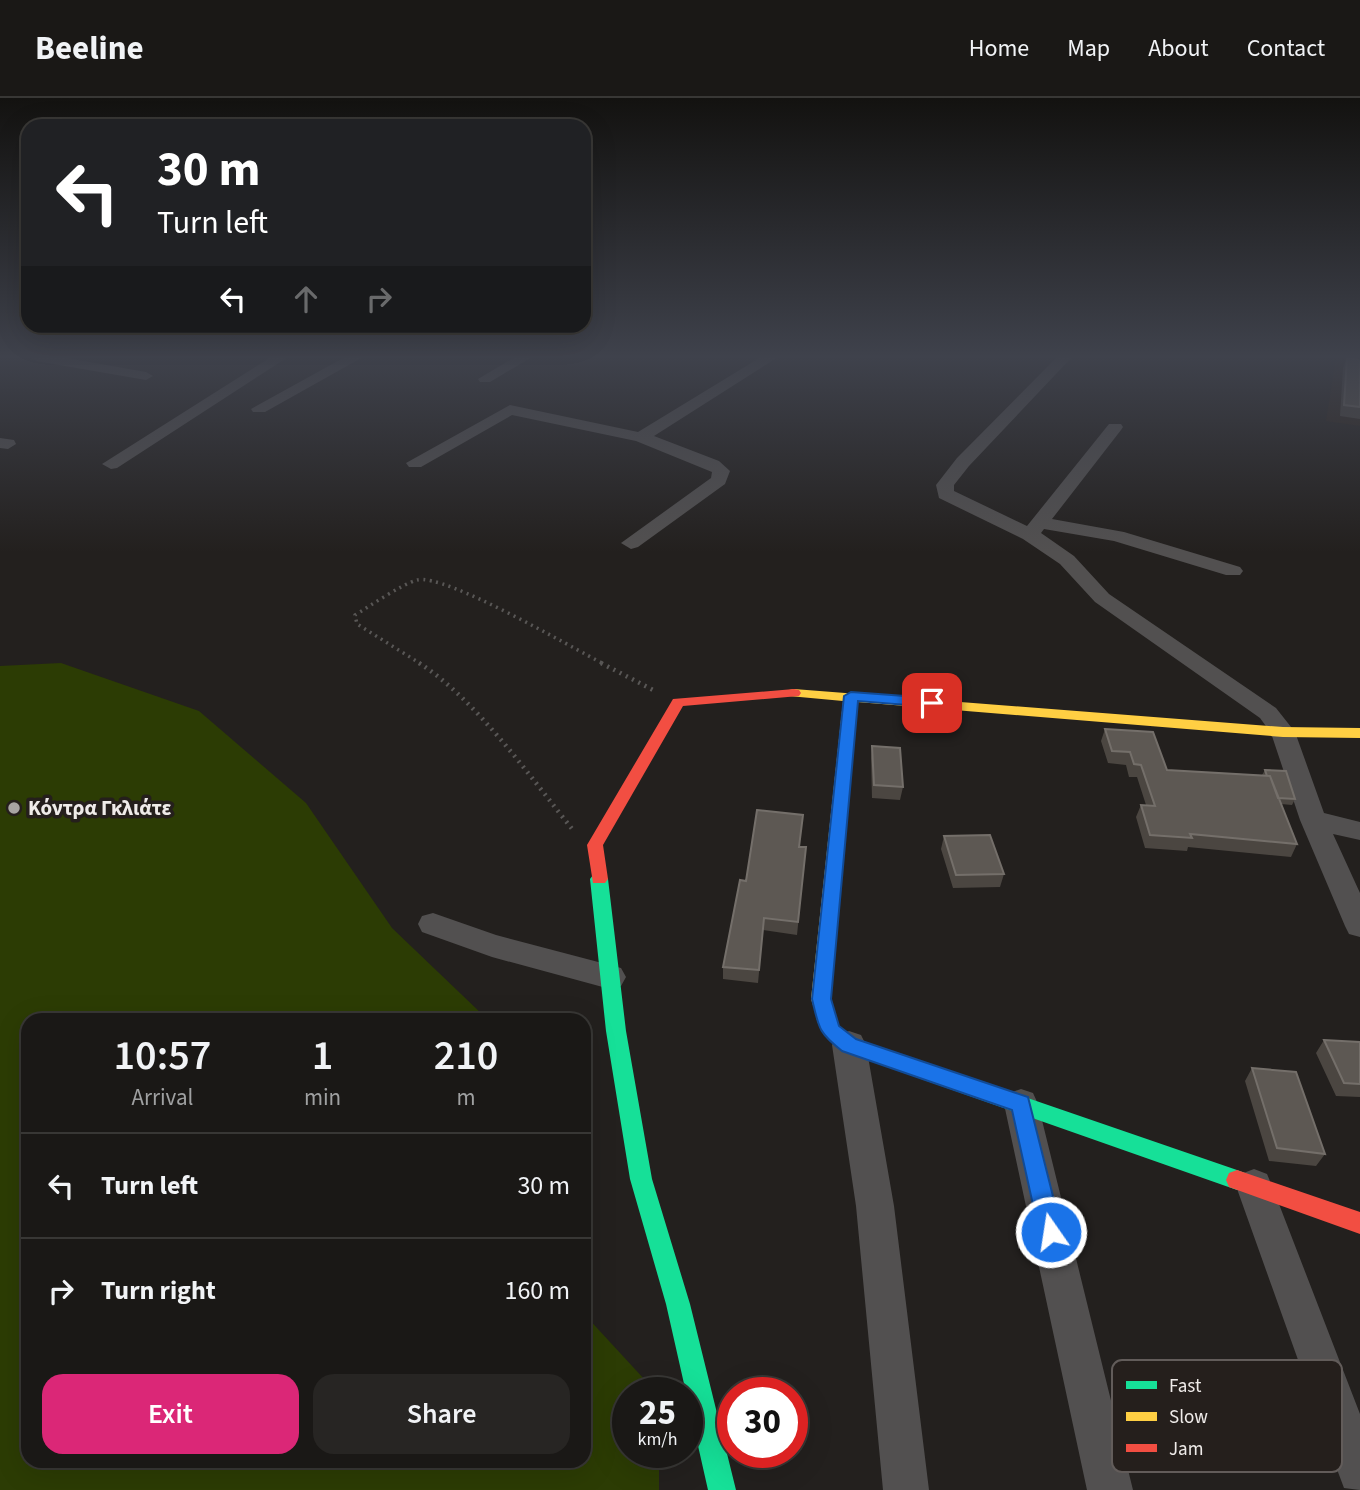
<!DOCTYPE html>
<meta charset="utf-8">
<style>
body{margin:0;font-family:"Source Sans 3",sans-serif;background:#272523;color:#f1f3f6;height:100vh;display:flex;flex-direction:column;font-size:26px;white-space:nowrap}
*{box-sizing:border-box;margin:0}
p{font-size:23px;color:#9fa0a1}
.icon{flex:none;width:38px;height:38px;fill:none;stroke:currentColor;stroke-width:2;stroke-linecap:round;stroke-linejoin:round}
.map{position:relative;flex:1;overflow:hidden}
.side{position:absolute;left:21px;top:915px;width:570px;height:455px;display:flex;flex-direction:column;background:#1a1816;border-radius:21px;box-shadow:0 7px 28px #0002,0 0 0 2px #383735}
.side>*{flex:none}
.guide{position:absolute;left:21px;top:21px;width:570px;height:214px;border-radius:21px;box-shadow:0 7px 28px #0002,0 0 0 2px #383735;background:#202124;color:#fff;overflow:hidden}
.speed{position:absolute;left:612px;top:1279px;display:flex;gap:14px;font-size:35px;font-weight:700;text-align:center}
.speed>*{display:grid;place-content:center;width:91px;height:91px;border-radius:50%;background:#1a1816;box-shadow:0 7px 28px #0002,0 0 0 2px #383735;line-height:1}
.speed small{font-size:18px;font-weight:400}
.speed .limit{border:10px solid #d22;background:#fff;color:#111}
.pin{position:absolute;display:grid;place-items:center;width:60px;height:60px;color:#fff;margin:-30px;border-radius:14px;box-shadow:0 4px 10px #0006}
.me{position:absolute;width:77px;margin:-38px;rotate:347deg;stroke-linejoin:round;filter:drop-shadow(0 0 5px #0008)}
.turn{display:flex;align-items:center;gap:24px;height:147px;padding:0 21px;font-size:32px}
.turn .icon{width:91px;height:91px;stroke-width:2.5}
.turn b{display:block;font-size:49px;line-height:60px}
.lanes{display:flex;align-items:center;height:66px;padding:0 21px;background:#0003;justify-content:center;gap:35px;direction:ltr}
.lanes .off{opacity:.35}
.eta{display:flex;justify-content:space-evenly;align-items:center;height:119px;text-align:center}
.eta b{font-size:42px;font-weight:600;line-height:49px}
.action{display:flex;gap:14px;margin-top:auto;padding:14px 21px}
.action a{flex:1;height:80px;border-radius:21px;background:#db2777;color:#fff;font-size:28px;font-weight:600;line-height:80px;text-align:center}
.action a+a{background:#272523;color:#f1f3f6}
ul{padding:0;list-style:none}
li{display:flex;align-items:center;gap:21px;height:105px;padding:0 21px;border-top:2px solid #383735}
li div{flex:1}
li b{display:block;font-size:26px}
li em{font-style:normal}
header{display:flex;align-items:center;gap:42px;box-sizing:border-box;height:98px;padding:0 35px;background:#1a1816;border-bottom:2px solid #383735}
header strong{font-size:33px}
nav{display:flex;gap:38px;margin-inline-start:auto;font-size:24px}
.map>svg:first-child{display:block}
.built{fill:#2c231c}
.green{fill:#2c3c04}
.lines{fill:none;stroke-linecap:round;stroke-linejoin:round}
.path-far1{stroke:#595756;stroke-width:3.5;stroke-dasharray:2 4.5;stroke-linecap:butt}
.path{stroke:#595756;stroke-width:4.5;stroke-dasharray:2 5;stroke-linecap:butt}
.street{fill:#525050;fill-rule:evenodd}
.fast{fill:#16e098;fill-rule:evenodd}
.slow{fill:#ffcf43;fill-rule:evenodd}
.jam{fill:#f24e42;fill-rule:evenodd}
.wall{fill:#4b4641}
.building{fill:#5d5853;stroke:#746f6a;stroke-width:2}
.route{fill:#1a73e8;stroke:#114b97;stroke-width:2}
.poi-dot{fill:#a8a4a2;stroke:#251f1c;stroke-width:2.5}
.labels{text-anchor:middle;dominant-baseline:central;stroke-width:7;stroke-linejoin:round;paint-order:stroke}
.poi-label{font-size:21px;font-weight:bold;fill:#efebe9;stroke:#251f1c;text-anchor:start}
.key{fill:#251f1c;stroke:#625c5a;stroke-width:2}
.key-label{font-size:19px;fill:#efebe9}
</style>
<header>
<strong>Beeline</strong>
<nav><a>Home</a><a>Map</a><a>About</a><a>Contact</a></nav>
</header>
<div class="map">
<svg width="1360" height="1392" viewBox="0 0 1360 1392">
<rect width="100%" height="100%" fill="#23201e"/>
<!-- built -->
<path class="built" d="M 1336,259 L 1360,259 L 1360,328 L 1326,323 Z"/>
<!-- green -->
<path class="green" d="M 61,565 L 199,613 L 306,705 L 392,830 L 484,918 L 481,922 L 28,922 L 28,1363 L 584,1363 L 585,1217 L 657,1295 L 628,1295 L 628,1354 L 659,1355 L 659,1392 L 0,1392 L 0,568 Z"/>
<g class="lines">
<!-- path-far1 -->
<path class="path-far1" d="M 421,566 L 357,526 L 355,517 C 370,508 402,486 417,482 C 445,475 572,550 604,566"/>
<!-- path -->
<path class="path" d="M 419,565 C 475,600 531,680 573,732
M 601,565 L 655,593"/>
<!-- street -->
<path class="street" d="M 29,259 L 61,259 L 146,274 L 153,278 L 146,282 L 36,263 Z
M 271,259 L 288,259 L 117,370 L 111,371 L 102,366 Z
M 345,259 L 363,259 L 265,314 L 253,314 L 251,311 Z
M 515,259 L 532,259 L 490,284 L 480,284 L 478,281 Z
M 761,259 L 778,259 L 654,338 L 719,363 L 730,373 L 725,386 L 638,449 L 631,451 L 621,445 L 711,380 L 712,374 L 636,343 L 512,317 L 421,369 L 409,369 L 406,365 L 510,307 L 638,334 Z
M 1057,259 L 1072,259 L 969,368 L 954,387 L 954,393 L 1027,428 L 1109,326 L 1121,326 L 1123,329 L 1121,332 L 1052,421 L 1124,434 L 1240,469 L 1243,473 L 1240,477 L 1226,477 L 1114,443 L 1044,431 L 1041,435 L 1074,458 L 1109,496 L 1276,610 L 1295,634 L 1324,715 L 1360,724 L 1360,742 L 1333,736 L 1360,795 L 1360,839 L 1349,836 L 1345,828 L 1300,722 L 1271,635 L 1260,620 L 1095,504 L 1060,466 L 1023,441 L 939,400 L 936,387 L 957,360 Z
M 0,340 L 14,342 L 16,346 L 8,351 L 0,350 Z
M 433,815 L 496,837 L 621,870 L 626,879 L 621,888 L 610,891 L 492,859 L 422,834 L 418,826 L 422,818 Z
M 849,933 L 861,937 L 866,947 L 894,1108 L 929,1392 L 883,1392 L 856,1108 L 832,947 L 837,937 Z
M 1021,991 L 1033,995 L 1038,1006 L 1133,1392 L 1087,1392 L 1004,1006 L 1009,995 Z
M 1254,1071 L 1267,1076 L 1272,1088 L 1360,1316 L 1360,1392 L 1344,1390 L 1338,1374 L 1236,1088 L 1241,1076 Z"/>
<!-- fast -->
<path class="fast" d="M 599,775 L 605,777 L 608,781 L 626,933 L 652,1081 L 690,1206 L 736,1392 L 708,1392 L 666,1206 L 630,1081 L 606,933 L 590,781 L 593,777 Z
M 826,911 L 833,913 L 838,927 L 856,941 L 1237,1072 L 1245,1075 L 1248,1082 L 1245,1089 L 1237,1092 L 842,953 C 828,942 821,936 816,919 L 819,913 Z"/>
<!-- slow -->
<path class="slow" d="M 794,591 L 1283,629 L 1360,630 L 1360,640 L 1283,639 L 857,604 L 831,901 L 836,919 L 833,925 L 826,927 L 819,925 L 811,901 L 843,603 L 789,598 L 787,595 L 789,592 Z"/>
<!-- jam -->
<path class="jam" d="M 794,591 L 799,592 L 801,595 L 799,598 L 683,608 L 603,747 L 608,781 L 605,785 L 593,785 L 587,747 L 673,601 Z
M 1237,1072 L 1360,1114 L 1360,1136 L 1229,1089 L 1226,1082 L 1229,1075 Z"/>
</g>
<!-- wall -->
<path class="wall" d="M 1347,260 L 1360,262 L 1360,321 L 1340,318 L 1343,270 Z
M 1105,631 L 1167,672 L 1262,677 L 1265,672 L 1295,701 L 1292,707 L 1281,706 L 1297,746 L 1291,759 L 1188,749 L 1187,753 L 1145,750 L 1136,719 L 1141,707 L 1146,707 L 1137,679 L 1129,679 L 1126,667 L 1108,665 L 1101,643 Z
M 872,648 L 903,689 L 900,702 L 872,700 L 871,660 Z
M 944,738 L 1004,776 L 1000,789 L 953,790 L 941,751 Z
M 800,749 L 806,749 L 797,837 L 763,832 L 758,885 L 723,881 L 723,869 L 746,783 Z
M 1324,942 L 1360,944 L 1360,999 L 1336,998 L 1316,955 Z
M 1252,970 L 1325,1056 L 1316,1068 L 1269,1063 L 1245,983 Z"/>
<!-- building -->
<path class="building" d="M 1347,260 L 1360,262 L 1360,309 L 1344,307 Z
M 1105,631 L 1153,634 L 1167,672 L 1270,678 L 1297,746 L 1190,736 L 1192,740 L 1150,737 L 1141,707 L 1155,708 L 1141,667 L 1134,666 L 1130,654 L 1112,653 Z
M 872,648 L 900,650 L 903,689 L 874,687 Z
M 1265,672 L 1286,673 L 1295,701 L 1278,700 L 1270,678 L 1267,678 Z
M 757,712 L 803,717 L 799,749 L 806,749 L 798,824 L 764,820 L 759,872 L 723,869 L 740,782 L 746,783 Z
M 990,737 L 1004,776 L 956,777 L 944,738 Z
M 1324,942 L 1360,944 L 1360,986 L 1344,985 Z
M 1252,970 L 1296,974 L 1325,1056 L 1277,1050 Z"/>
<!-- sky -->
<linearGradient id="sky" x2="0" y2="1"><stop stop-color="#131210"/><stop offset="0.57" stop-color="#3f424c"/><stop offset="1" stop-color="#3f424c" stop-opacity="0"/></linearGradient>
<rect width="1360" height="454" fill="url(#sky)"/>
<!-- route -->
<path class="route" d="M 851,594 L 932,600 L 939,605 L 932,609 L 858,603 L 831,901 L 839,928 L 856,941 L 1028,999 L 1062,1134 L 1059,1142 L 1051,1145 L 1043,1142 L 1039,1134 L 1012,1012 L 842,953 C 818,934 819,930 812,901 L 844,598 Z"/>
<!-- markers -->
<circle class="poi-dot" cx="14" cy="710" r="7"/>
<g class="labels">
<!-- poi labels -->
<g class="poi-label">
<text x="28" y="710">Κόντρα Γκλιάτε</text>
</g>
</g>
<!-- legend -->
<rect x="1112" y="1262" width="230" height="112" rx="10" class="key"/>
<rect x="1126" y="1283" width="31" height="8" fill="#16e098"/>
<rect x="1126" y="1314" width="31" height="9" fill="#ffcf43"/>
<rect x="1126" y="1346" width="31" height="8" fill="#f24e42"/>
<g class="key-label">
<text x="1169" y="1294">Fast</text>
<text x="1169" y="1325">Slow</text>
<text x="1169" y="1357">Jam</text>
</g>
</svg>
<div class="speed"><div>25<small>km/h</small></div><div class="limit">30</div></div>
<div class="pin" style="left:932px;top:605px;background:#d93025"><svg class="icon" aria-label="arrive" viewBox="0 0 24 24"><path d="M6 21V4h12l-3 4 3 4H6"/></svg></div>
<svg class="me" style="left:1051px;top:1134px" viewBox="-20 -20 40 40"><circle r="17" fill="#1a73e8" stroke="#fff" stroke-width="3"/><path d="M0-11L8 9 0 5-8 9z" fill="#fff"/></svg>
<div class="guide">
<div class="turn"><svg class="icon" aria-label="left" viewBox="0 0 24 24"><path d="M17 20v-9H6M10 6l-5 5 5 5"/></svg><div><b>30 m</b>Turn left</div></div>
<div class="lanes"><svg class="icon" aria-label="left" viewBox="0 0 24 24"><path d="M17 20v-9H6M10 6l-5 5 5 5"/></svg><svg class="icon off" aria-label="ahead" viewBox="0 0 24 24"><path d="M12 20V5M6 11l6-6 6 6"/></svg><svg class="icon off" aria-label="right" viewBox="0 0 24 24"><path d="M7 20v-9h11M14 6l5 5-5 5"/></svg></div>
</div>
<section class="side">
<div class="eta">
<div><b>10:57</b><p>Arrival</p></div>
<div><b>1</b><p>min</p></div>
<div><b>210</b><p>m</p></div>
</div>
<ul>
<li><svg class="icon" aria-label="left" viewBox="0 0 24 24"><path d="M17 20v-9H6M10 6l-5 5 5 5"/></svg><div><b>Turn left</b></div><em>30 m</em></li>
<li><svg class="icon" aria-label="right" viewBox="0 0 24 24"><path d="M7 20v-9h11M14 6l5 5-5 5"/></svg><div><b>Turn right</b></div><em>160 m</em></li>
</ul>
<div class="action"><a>Exit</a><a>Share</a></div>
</section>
</div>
